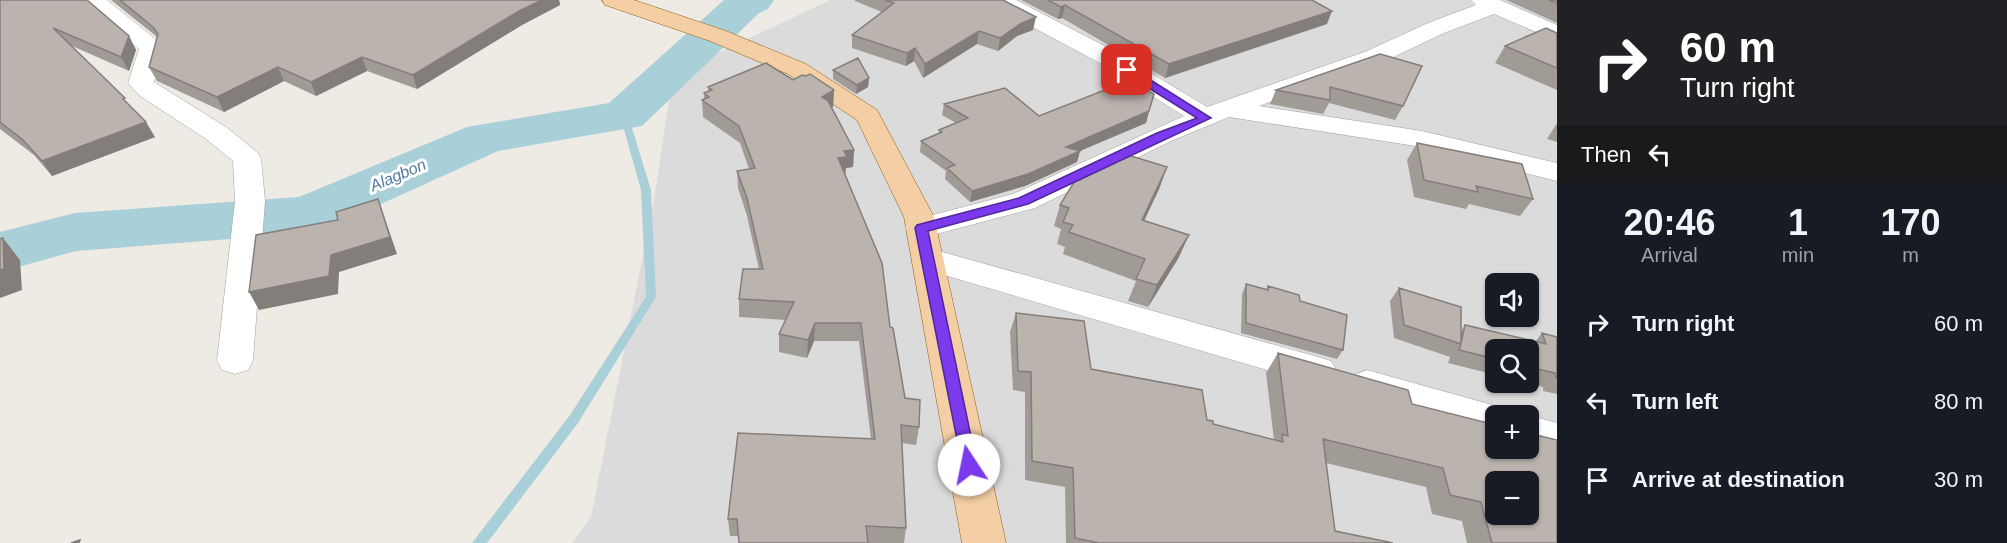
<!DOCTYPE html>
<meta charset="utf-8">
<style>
body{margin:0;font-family:Arial,sans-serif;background:#20242c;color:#f1f3f6;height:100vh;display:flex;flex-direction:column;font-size:22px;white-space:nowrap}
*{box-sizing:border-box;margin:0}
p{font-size:20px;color:#9ea1a6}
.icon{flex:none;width:33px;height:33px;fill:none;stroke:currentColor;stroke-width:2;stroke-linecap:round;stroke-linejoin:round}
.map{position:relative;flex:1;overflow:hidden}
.side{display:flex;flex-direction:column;background:#171b24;width:450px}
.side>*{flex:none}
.banner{background:#202124;color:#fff;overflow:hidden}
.buttons{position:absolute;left:1485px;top:273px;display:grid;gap:12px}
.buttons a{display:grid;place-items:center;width:54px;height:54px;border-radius:9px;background:#171b24;box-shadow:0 2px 4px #0004;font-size:30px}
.pin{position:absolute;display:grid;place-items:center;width:51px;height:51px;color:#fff;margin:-26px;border-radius:12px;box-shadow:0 3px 9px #0006}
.me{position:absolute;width:66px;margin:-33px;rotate:349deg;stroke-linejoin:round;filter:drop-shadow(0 0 4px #0008)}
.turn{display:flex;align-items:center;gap:21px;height:126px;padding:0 24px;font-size:27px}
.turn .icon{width:78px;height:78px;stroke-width:2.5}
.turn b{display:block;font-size:42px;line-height:51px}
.then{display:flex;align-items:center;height:57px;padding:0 24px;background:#0003;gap:12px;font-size:22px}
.eta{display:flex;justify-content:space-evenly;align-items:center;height:102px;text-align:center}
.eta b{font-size:36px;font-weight:700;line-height:42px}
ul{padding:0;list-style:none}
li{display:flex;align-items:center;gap:18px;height:78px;padding:0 24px}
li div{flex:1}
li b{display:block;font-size:22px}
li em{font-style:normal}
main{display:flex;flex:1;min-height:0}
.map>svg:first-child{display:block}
.residential{fill:#dcdbdb;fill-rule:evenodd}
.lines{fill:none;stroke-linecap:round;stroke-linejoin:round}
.stream{fill:#a9cfd8;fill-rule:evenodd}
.river{fill:#a9cfd8;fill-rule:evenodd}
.minor-casing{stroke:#a2a2a2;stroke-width:1}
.major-casing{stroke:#8c5d0d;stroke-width:1}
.minor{fill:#fff;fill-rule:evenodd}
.major{fill:#f4cea5;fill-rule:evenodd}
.wall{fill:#a19b96}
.shaded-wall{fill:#837e7a}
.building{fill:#bbb4ae;stroke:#837e7a;stroke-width:1.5;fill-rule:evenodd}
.route{fill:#7c3aed;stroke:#51269a;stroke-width:1.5}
.labels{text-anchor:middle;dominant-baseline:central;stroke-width:6;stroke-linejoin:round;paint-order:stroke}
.water-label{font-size:16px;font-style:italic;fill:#507a9f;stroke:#fff}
</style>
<main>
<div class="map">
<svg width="1557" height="543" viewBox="0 0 1557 543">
<rect width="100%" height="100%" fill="#eeebe5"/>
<!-- residential -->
<path class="residential" d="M 830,0 L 1557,0 L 1557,543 L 572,543 L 591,517 L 654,200 L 672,81 L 701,61 ZM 1496,284 L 1528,284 L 1528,316 L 1496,316 ZM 1496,350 L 1528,350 L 1528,382 L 1496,382 ZM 1496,416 L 1528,416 L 1528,448 L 1496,448 ZM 1496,482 L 1528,482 L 1528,514 L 1496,514 Z"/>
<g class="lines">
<!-- stream -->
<path class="stream" d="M 624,112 L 628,115 L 651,190 L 656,297 L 578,423 L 487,543 L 472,543 L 570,415 L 646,297 L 641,190 L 620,115 Z"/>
<!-- river -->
<path class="river" d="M 724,0 L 774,0 L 768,9 L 759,13 L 642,126 L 498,151 L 328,228 L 308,233 L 76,251 L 0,272 L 0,232 L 75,213 L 299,197 L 467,127 L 609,103 Z"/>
<defs>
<path id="minor" d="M 83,0 L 107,0 L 159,42 L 163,47 L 154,82 L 226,127 L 257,152 L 261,158 L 265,201 L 253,360 L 248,370 L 235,374 L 222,370 L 217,360 L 235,201 L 233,161 L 206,139 L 140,96 L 128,83 L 139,49 Z
M 988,0 L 1016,0 L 1116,52 L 1207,107 L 1367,51 L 1428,23 L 1476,5 L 1471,0 L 1500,0 L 1557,25 L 1557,41 L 1494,14 L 1444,33 L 1385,61 L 1259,106 L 1422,131 L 1557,163 L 1557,181 L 1422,147 L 1229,117 L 1171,141 L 1035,208 L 921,238 L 910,235 L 905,228 L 910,221 L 1013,194 L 1184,116 L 1098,62 L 991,5 Z
M 928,248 L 1318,357 L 1331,361 L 1337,371 L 1331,381 L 1318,385 L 917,267 L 912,259 L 917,251 Z
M 1367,370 L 1496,406 L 1510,411 L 1512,416 L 1496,416 L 1496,438 L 1354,395 L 1348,385 L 1354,375 Z
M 1528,415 L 1557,423 L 1557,455 L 1528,447 L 1528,416 L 1526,416 Z"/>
<path id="major" d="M 602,0 L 634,0 L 726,31 L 806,64 L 877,110 L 934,217 L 1006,543 L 962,543 L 904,217 L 857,120 L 788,74 L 710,41 L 605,5 Z"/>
</defs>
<!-- minor casing -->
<use href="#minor" class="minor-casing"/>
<!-- major casing -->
<use href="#major" class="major-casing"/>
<!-- minor -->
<use href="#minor" class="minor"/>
<!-- major -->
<use href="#major" class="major"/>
</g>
<!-- wall -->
<path class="wall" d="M 0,0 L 129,36 L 136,50 L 129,71 L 72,46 L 130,106 L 155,137 L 52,176 L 34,155 L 0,129 Z
M 111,0 L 559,0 L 560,5 L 522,25 L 417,89 L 367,71 L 316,96 L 284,81 L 224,112 L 157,81 L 149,67 L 157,37 Z
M 855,0 L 1003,0 L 1033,30 L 1017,36 L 998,51 L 977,44 L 923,78 L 914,61 L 906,66 L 852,48 L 852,35 L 882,12 L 855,1 Z
M 1021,0 L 1312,0 L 1327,24 L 1165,78 L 1062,18 L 1058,19 Z
M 1506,0 L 1557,0 L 1557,23 Z
M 1557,33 L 1557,90 L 1495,63 L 1505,46 Z
M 1380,54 L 1403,106 L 1395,120 L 1329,103 L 1323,114 L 1270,104 L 1276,90 Z
M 833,70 L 869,78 L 868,87 L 856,94 L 833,79 Z
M 793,80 L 834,90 L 833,107 L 832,107 L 854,150 L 853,167 L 846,168 L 845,174 L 890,327 L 905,398 L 919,427 L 916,445 L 902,443 L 906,528 L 904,543 L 739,543 L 738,536 L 730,536 L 728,519 L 871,439 L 859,341 L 814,341 L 807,358 L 779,352 L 779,334 L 786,320 L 739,317 L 739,299 L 759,269 L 747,216 L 738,188 L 737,171 L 749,169 L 740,143 L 703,117 L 702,100 L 704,99 L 704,93 L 708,92 L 708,87 Z
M 944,104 L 1039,116 L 1149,111 L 1146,123 L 1080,151 L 1077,162 L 1025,186 L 970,202 L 945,179 L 946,171 L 920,152 L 921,141 L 939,133 L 939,130 L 956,123 L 942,115 Z
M 1557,123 L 1557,142 L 1547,139 Z
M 1417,143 L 1533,199 L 1520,216 L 1469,204 L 1466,209 L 1414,197 L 1407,160 Z
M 1167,167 L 1159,189 L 1144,221 L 1179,257 L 1148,307 L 1128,301 L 1136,281 L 1063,254 L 1065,247 L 1057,244 L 1061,229 L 1054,226 L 1060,205 Z
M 1246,284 L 1267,289 L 1268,286 L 1300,301 L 1343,350 L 1337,359 L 1241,333 L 1242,294 Z
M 1399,288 L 1461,331 L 1465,325 L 1535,342 L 1542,333 L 1557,337 L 1557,394 L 1543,391 L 1543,387 L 1526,382 L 1528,382 L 1528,350 L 1496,350 L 1496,375 L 1448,363 L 1450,357 L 1394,338 L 1390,301 Z
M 1016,313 L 1091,369 L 1207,420 L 1213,424 L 1274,440 L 1266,373 L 1278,353 L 1412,404 L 1557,543 L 1467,543 L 1462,521 L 1432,514 L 1426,487 L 1326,463 L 1335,531 L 1393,543 L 1066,543 L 1065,487 L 1025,480 L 1025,392 L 1013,390 L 1010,332 Z"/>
<!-- shaded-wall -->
<path class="shaded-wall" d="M 542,0 L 559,0 L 560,5 L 522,25 L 417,89 L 413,75 L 519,11 Z
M 1065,5 L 1062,18 L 1058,19 L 1061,7 Z
M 1332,11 L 1327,24 L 1165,78 L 1169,64 Z
M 1036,17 L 1033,30 L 1017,36 L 998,51 L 1000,38 L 1020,24 Z
M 979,31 L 977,44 L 923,78 L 925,64 Z
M 129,36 L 136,50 L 129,71 L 121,57 Z
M 915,48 L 914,61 L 906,66 L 907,53 Z
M 362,57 L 367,71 L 316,96 L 311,82 Z
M 278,67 L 284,81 L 224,112 L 217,97 Z
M 869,78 L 868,87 L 856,94 L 857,85 Z
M 834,90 L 833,107 L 821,113 L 822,97 Z
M 1149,111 L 1146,123 L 1063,158 L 1066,147 Z
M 146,122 L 155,137 L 52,176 L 42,161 Z
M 854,150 L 853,167 L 846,168 L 845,174 L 837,175 L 838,158 L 844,151 Z
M 1080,151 L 1077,162 L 1025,186 L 970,202 L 972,191 Z
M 1167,167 L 1159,189 L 1134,242 L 1142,220 Z
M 378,199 L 397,254 L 339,272 L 338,294 L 259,310 L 249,292 L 331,255 Z
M 1189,235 L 1179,257 L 1148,307 L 1157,285 Z
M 3,238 L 20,260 L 22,290 L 0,298 L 0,270 Z
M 815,323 L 814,341 L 807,358 L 808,340 Z"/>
<!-- building -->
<path class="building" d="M 0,0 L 87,0 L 129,36 L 121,57 L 53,28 L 125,98 L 123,99 L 146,122 L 42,161 L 23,140 L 0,122 Z
M 120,0 L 542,0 L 519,11 L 413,75 L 362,57 L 311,82 L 278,67 L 217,97 L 149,67 L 158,34 L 153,27 Z
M 885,0 L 1003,0 L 1036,17 L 1020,24 L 1000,38 L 979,31 L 925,64 L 915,48 L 907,53 L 852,35 L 894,3 Z
M 1048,0 L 1312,0 L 1332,11 L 1169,64 L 1065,5 L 1061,7 Z
M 1549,0 L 1557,0 L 1557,3 Z
M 1546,28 L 1557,33 L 1557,68 L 1505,46 Z
M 1380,54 L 1422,66 L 1403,106 L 1330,87 L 1330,100 L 1276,90 Z
M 858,58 L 869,78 L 857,85 L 833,70 Z
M 766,63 L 793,80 L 802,75 L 806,76 L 810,74 L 834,90 L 822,97 L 828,101 L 854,150 L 844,151 L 847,157 L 838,158 L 882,263 L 890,327 L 893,328 L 905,398 L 920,400 L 919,427 L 901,425 L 906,528 L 866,526 L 868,543 L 739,543 L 737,519 L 728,519 L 738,433 L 875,439 L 861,323 L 815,323 L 808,340 L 779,334 L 794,302 L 739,299 L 743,269 L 763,269 L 747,198 L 737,171 L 755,168 L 739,126 L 702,100 L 709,97 L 704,93 L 712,90 L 708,87 Z
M 1130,80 L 1154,94 L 1149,111 L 1066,147 L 1080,151 L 1028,174 L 972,191 L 947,168 L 955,165 L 921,141 L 942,132 L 939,130 L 968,118 L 944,104 L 1005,88 L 1039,116 Z
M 1417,143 L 1522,164 L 1533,199 L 1476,186 L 1478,192 L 1424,180 Z
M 1118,152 L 1167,167 L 1142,220 L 1189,235 L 1157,285 L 1136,279 L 1145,259 L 1069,232 L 1073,225 L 1063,222 L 1069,208 L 1060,205 L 1082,169 Z
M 378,199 L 390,237 L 331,255 L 329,276 L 249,292 L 256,235 L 338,220 L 336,212 Z
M 3,238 L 4,269 L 0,270 L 0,239 Z
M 1246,284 L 1268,290 L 1268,286 L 1299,295 L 1300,301 L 1347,315 L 1343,350 L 1246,323 Z
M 1399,288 L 1461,307 L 1461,343 L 1465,325 L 1546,344 L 1542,333 L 1557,337 L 1557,378 L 1556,377 L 1555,373 L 1528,367 L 1528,350 L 1496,350 L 1496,359 L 1459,350 L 1461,344 L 1404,325 Z
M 1016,313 L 1084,321 L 1091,369 L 1202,390 L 1207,420 L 1213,421 L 1213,424 L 1283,442 L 1282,434 L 1288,436 L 1278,353 L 1408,390 L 1412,404 L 1496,425 L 1496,448 L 1528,448 L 1528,433 L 1557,440 L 1557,543 L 1492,543 L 1481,502 L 1450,495 L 1443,468 L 1323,439 L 1335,531 L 1393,543 L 1099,543 L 1075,538 L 1073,468 L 1032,461 L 1031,372 L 1018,371 ZM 1496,482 L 1528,482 L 1528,514 L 1496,514 Z
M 80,540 L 79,543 L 71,543 Z"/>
<!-- route -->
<path class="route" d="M 1123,67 L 1130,67 L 1211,118 L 1028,204 L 928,231 L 977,465 L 975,470 L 969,472 L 963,470 L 915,228 L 917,225 L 1019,198 L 1157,133 L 1197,118 L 1123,72 Z"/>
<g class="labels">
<!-- water labels -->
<g class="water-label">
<text transform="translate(398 175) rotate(-23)">Alagbon</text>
</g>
</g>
</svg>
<div class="buttons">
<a><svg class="icon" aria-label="sound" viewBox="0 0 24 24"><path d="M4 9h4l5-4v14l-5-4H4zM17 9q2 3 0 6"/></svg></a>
<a><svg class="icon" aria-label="search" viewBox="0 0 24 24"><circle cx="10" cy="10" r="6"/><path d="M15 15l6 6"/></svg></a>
<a>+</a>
<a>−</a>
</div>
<div class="pin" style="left:1127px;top:70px;background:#d93025"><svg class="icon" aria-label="arrive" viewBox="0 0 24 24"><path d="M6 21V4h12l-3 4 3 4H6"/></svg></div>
<svg class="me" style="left:969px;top:465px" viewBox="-20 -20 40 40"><circle r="19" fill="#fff"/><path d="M0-13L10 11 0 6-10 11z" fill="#7c3aed"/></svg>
</div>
<section class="side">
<div class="banner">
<div class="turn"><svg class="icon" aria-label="right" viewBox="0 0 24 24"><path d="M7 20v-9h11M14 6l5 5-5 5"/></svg><div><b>60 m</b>Turn right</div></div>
<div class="then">Then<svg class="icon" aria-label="left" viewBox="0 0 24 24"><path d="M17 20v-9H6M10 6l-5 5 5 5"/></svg></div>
</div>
<div class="eta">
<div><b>20:46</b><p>Arrival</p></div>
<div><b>1</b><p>min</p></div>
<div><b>170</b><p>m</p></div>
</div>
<ul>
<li><svg class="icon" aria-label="right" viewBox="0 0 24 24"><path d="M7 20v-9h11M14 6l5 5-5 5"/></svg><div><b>Turn right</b></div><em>60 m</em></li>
<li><svg class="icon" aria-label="left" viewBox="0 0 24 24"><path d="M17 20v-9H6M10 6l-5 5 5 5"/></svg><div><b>Turn left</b></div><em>80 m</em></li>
<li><svg class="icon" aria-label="arrive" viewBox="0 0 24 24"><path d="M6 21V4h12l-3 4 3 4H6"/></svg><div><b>Arrive at destination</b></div><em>30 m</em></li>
</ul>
</section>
</main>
